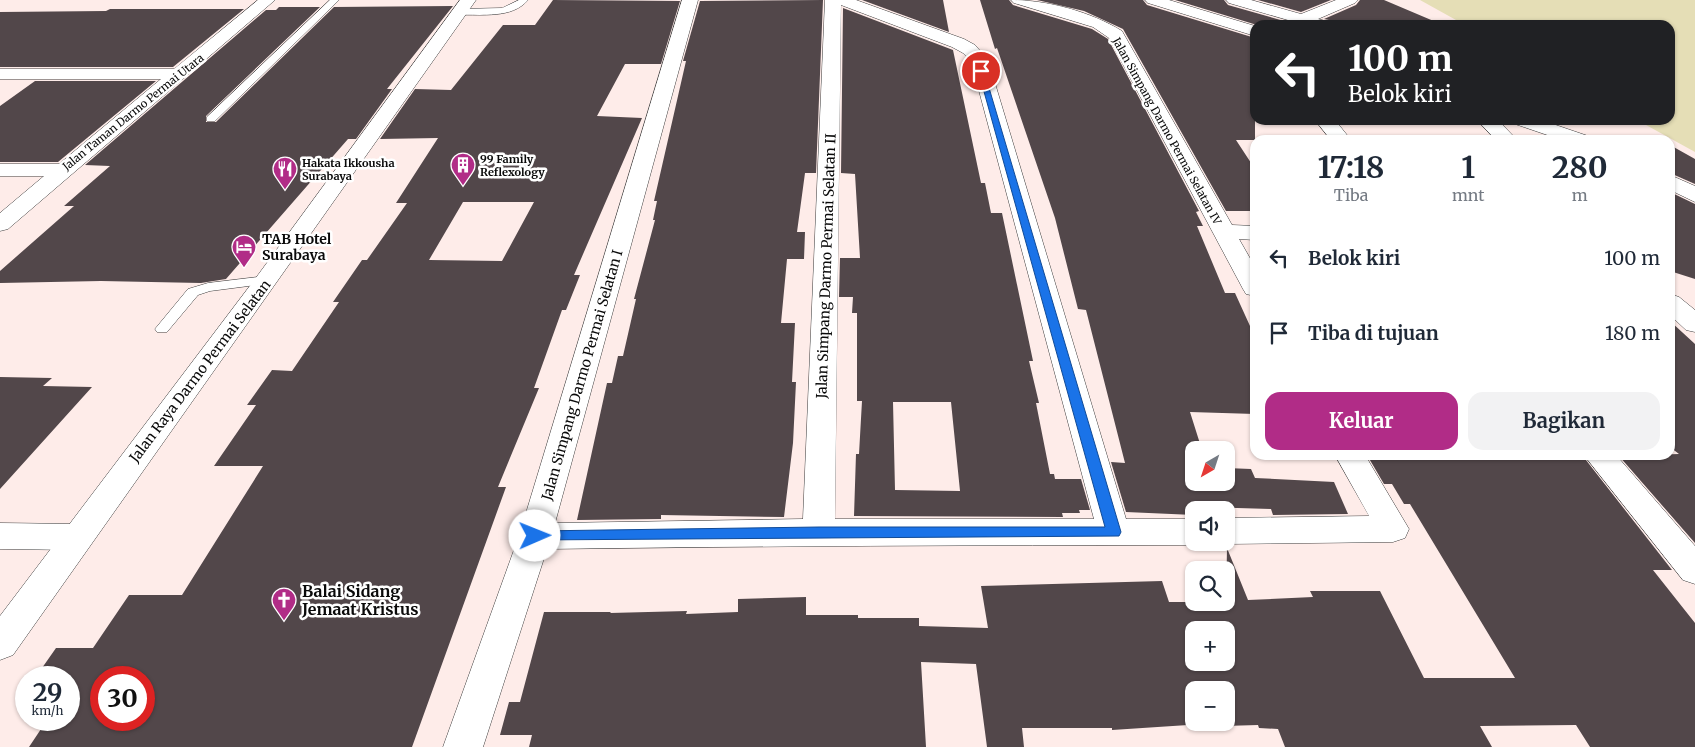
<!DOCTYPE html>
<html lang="id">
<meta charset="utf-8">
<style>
body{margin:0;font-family:Merriweather,serif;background:#f2f2f3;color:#1f2937;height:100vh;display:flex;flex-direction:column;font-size:19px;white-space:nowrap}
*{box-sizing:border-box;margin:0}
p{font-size:16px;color:#747a83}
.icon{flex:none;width:28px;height:28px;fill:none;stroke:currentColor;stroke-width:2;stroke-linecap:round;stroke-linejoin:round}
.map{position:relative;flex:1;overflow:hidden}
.details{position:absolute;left:1250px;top:135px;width:425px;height:325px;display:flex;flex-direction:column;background:#fff;border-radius:15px;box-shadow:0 1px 4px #0004}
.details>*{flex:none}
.hud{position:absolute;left:1250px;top:20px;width:425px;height:105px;border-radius:15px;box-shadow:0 1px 4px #0004;background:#202124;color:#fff;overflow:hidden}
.needle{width:32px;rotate:219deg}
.controls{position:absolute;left:1185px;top:441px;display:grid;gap:10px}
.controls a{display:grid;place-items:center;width:50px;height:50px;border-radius:10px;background:#fff;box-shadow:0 1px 4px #0004;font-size:25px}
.speed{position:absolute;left:15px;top:666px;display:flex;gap:10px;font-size:25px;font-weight:700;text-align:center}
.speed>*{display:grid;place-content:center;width:65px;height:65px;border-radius:50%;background:#fff;box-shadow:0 1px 4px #0004;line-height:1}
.speed small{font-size:12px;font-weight:400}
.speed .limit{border:8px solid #d22;background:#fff;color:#111}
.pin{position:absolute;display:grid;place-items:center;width:42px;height:42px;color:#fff;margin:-21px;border:2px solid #fff;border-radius:50%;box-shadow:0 1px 5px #0007}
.me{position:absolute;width:55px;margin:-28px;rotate:89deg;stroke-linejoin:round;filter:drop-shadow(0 0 4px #0008)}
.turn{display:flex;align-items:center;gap:18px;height:105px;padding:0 15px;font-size:22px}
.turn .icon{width:65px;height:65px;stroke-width:2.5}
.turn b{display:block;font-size:35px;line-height:42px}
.eta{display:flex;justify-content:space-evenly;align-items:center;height:85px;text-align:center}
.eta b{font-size:30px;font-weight:700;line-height:35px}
.action{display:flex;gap:10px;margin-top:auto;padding:10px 15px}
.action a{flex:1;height:58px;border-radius:15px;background:#b12c87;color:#fff;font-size:20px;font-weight:700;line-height:58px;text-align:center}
.action a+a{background:#f2f2f3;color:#1f2937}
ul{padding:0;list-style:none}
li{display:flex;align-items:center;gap:15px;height:75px;padding:0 15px}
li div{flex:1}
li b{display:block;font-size:19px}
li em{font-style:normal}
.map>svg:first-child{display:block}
.green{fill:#e5deb6}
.building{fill:#52474a;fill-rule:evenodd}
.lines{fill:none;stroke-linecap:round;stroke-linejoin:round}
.service-casing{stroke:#3d3d3d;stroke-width:1}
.minor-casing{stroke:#3d3d3d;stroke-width:1}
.tertiary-casing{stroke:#3d3d3d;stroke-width:1}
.service{fill:#fff;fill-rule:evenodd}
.minor{fill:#fff;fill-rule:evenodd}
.tertiary{fill:#fff;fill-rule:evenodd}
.route{fill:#1a73e8;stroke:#114b97}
.labels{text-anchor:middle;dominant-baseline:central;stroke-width:5;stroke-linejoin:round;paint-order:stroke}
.far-street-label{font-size:11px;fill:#0a0a0a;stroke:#fff}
.far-poi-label{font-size:11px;font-weight:bold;fill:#0a0a0a;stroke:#fff;text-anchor:start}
.poi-label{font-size:14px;font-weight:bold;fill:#0a0a0a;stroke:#fff;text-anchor:start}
.street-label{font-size:14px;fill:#0a0a0a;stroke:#fff}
.near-poi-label{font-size:16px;font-weight:bold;fill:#0a0a0a;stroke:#fff;text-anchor:start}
</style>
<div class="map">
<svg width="1695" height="747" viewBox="0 0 1695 747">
<rect width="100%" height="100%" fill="#feece9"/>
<!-- green -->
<path class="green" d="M 1420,0 L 1695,0 L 1695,152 L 1637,120 L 1670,120 L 1670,25 L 1465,25 Z"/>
<!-- building -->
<path class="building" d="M 553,0 L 680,1 L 661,64 L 625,64 L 597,116 L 642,118 L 574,275 L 580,275 L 566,310 L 562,310 L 534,388 L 539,388 L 498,487 L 506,487 L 412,747 L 29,747 L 47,720 L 69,720 L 69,678 L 35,678 L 56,648 L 93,648 L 129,595 L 182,595 L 263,466 L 214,466 L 256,405 L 247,405 L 272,370 L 292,371 L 339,302 L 333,302 L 362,260 L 367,260 L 407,203 L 396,203 L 438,138 L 380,139 L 415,89 L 451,90 L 503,25 L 535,25 ZM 463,202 L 534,202 L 502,261 L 429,260 ZM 101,678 L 144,678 L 144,720 L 101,720 Z
M 823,0 L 816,173 L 805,173 L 797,232 L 805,232 L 804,259 L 787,259 L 781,323 L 795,323 L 792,382 L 796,382 L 793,443 L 784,517 L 661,515 L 661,519 L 577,520 L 607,383 L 612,383 L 618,356 L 623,356 L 636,299 L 634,299 L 655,220 L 653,220 L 657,201 L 654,201 L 686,61 L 683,61 L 700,1 Z
M 862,0 L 943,0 L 949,32 Z
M 980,0 L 1009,0 L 1013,5 L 1092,29 L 1108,39 L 1199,211 L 1196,212 L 1203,226 L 1197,226 L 1225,293 L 1235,293 L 1255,337 L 1255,414 L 1190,412 L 1202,450 L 1194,450 L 1194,482 L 1226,482 L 1226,468 L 1251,469 L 1255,478 L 1334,482 L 1348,514 L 1273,515 L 1271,509 L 1203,507 L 1204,510 L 1194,510 L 1194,515 L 1126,512 L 1111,462 L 1125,463 L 1086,310 L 1078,309 L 1055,218 L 997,48 L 995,49 Z
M 1037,0 L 1143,0 L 1147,5 L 1255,38 L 1255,140 L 1236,140 L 1255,169 L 1255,211 L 1226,211 L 1123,29 L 1084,11 Z
M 1175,0 L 1224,0 L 1228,5 L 1298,25 L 1257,25 Z
M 1258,0 L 1331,0 L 1301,12 Z
M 1360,0 L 1384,0 L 1443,25 L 1333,25 L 1329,20 L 1324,19 L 1356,5 Z
M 453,6 L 387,89 L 392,89 L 356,139 L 348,139 L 226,279 L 201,283 L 101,281 L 0,283 L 0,271 L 74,206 L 64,206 L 110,166 L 85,165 L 266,10 L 276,10 L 279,7 L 320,7 L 206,116 L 206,122 L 216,122 L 334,7 Z
M 843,8 L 953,50 L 981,183 L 985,183 L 991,213 L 1002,213 L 1033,361 L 1029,361 L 1039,403 L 1036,403 L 1050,474 L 1054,474 L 1055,479 L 1081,479 L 1090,510 L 1079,510 L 1080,513 L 1062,513 L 1063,517 L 854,516 L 856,454 L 859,454 L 862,401 L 857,401 L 857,313 L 852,313 L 853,297 L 839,297 L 840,258 L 860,258 L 855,174 L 841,173 ZM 893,402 L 951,402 L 960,491 L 895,490 Z
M 110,9 L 244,9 L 173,67 L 0,67 L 0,12 L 106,11 Z
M 35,81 L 156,81 L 58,162 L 0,162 L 0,106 Z
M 1670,145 L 1695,159 L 1695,184 L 1670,173 Z
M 1670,192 L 1695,204 L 1695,279 L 1670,271 Z
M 1670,321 L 1695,344 L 1695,543 L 1619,456 L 1679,454 L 1670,447 Z
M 0,377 L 52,378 L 43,386 L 92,387 L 0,489 Z
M 1367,455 L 1582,455 L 1672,570 L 1653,570 L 1695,623 L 1695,747 L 1590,747 L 1576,725 L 1480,726 L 1492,747 L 1285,747 L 1278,729 L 1259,728 L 1258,725 L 1189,727 L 1188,725 L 1112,730 L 1112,728 L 1022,728 L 1024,747 L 987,747 L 976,664 L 921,662 L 926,747 L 529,747 L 532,735 L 500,735 L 509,702 L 520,702 L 544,612 L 611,612 L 610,613 L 687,611 L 686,614 L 738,612 L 738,599 L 806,597 L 806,615 L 858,615 L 858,618 L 919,618 L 919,626 L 988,628 L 981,586 L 1162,581 L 1169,602 L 1226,602 L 1227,548 L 1248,600 L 1313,597 L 1310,591 L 1380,591 L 1424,678 L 1515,678 L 1410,504 L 1404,504 L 1392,484 L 1384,484 ZM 1194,630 L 1226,630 L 1226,662 L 1194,662 ZM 1194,690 L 1226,690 L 1226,722 L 1194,722 Z"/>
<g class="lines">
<defs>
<path id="service" d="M 330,0 L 339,0 L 215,121 L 207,121 L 207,117 Z
M 519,0 L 528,0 C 512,19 482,14 459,15 L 455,12 L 459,9 L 502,8 Z
M 267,276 L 272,277 L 274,280 L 272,283 L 210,291 L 198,295 L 167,332 L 157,332 L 155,329 L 188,289 L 208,283 Z"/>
<path id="minor" d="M 258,0 L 275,0 L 8,229 L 0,231 L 0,213 L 44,176 L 0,176 L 0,164 L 59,164 L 161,79 L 0,79 L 0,69 L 174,69 Z
M 682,0 L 698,0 L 555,523 L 803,519 L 825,0 L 856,0 L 964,39 L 975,45 L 988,60 L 1126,519 L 1194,519 L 1194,542 L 1201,542 L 1194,545 C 979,545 763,546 547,549 L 483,747 L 443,747 L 519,536 ZM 841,5 L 952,47 L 963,53 L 971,61 L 1094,519 L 835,519 Z
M 1011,0 C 1048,0 1091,12 1122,31 L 1232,225 L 1255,226 L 1255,240 L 1239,239 L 1255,267 L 1255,296 L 1246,294 L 1243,289 L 1109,38 L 1093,27 L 1014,3 Z
M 1145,0 L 1169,0 L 1255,26 L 1255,36 L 1148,3 Z
M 1226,0 L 1251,0 L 1301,14 L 1336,0 L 1358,0 L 1355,3 L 1318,19 L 1329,22 L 1331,25 L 1305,25 L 1229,3 Z
M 1315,120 L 1335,120 L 1351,140 L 1331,140 Z
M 1477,120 L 1498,120 L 1517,140 L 1496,140 Z
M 1512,120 L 1541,120 L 1588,136 L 1591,140 L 1562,140 L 1515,124 Z
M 1670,175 L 1695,186 L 1695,202 L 1670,190 Z
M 1670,294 L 1679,297 L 1695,310 L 1695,332 L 1686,330 L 1670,315 Z
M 1335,455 L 1365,455 L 1409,529 L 1405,538 L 1393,542 L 1226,544 L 1222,542 L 1226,542 L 1226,518 L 1369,516 Z
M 1584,455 L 1616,455 L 1695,546 L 1695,584 L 1683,580 Z
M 0,523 L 77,524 L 89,528 L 93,537 L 89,546 L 77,550 L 0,549 Z"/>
<path id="tertiary" d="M 460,0 L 476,0 L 13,655 L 0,660 L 0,616 L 258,275 Z"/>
</defs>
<!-- service casing -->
<use href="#service" class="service-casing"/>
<!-- minor casing -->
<use href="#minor" class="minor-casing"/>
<!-- tertiary casing -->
<use href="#tertiary" class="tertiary-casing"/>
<!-- service -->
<use href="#service" class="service"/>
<!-- minor -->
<use href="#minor" class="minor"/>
<!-- tertiary -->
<use href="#tertiary" class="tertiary"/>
</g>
<!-- route -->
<path class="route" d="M 978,70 L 984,71 L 1121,532 L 1119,536 L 530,540 L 528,536 L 530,533 L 535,531 L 819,527 L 1105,527 Z"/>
<!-- icons -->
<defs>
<symbol id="building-pin" viewBox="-11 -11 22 30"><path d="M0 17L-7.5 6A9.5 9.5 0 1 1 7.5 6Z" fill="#b12c87" stroke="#fff"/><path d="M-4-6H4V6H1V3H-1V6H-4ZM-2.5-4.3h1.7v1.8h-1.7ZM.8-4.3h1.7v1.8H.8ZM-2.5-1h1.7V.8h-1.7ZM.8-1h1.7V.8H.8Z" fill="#fff"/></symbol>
<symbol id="restaurant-pin" viewBox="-11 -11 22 30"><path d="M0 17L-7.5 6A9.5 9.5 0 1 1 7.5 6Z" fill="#b12c87" stroke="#fff"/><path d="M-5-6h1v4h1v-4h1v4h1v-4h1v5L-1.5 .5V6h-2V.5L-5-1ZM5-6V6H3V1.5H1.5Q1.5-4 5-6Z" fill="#fff"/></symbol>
<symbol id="hotel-pin" viewBox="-11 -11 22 30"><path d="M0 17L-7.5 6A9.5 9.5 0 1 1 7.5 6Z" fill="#b12c87" stroke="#fff"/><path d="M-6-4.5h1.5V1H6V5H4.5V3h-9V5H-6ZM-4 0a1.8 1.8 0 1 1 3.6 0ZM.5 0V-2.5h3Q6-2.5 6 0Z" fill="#fff"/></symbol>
<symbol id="church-pin" viewBox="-11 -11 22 30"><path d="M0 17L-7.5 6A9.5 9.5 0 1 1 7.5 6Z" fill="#b12c87" stroke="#fff"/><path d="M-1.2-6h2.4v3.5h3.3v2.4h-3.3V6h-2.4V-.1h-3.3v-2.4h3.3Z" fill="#fff"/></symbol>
</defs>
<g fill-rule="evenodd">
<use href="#building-pin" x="449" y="151" width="28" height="38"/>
<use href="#restaurant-pin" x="271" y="155" width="28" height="38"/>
<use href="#hotel-pin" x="230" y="233" width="28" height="38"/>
<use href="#church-pin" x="270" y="586" width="28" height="38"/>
</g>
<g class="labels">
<!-- far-street labels -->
<g class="far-street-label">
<text transform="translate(133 112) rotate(-39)">Jalan Taman Darmo Permai Utara</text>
<text transform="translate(1167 131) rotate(61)">Jalan Simpang Darmo Permai Selatan IV</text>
</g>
<!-- far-poi labels -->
<g class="far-poi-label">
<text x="480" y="159">99 Family<tspan x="480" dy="13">Reflexology</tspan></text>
<text x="302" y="163">Hakata Ikkousha<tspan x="302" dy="13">Surabaya</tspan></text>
</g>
<!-- poi labels -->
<g class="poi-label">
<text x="262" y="239">TAB Hotel<tspan x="262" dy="16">Surabaya</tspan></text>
</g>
<!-- street labels -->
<g class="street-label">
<text transform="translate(826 266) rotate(-88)">Jalan Simpang Darmo Permai Selatan II</text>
<text transform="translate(200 371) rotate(-53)">Jalan Raya Darmo Permai Selatan</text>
<text transform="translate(582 375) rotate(-74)">Jalan Simpang Darmo Permai Selatan I</text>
</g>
<!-- near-poi labels -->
<g class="near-poi-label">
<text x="302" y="591">Balai Sidang<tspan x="302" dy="18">Jemaat Kristus</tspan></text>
</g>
</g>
</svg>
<div class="controls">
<a><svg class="needle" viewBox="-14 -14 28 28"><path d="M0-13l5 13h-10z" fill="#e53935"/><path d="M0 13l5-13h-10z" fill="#747a83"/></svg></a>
<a><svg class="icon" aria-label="sound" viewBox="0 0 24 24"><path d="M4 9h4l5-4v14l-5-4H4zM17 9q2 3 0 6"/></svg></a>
<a><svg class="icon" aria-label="search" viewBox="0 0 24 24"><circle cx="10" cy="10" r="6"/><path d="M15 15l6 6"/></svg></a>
<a>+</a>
<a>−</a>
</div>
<div class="speed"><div>29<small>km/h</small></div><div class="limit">30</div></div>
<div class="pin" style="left:981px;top:71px;background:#d93025"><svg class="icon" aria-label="arrive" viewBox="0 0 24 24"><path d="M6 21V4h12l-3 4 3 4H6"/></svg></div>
<svg class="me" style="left:535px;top:536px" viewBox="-20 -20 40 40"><circle r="19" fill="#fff"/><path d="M0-13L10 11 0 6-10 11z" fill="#1a73e8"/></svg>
<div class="hud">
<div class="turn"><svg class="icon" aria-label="left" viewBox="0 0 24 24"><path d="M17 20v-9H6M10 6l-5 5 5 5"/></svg><div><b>100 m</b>Belok kiri</div></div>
</div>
<section class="details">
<div class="eta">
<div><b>17:18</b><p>Tiba</p></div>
<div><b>1</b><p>mnt</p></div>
<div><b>280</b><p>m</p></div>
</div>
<ul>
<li><svg class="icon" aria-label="left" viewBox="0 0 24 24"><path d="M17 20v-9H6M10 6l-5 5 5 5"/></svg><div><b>Belok kiri</b></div><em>100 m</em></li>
<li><svg class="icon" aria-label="arrive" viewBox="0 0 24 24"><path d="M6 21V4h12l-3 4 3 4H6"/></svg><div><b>Tiba di tujuan</b></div><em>180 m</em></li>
</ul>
<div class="action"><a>Keluar</a><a>Bagikan</a></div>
</section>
</div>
